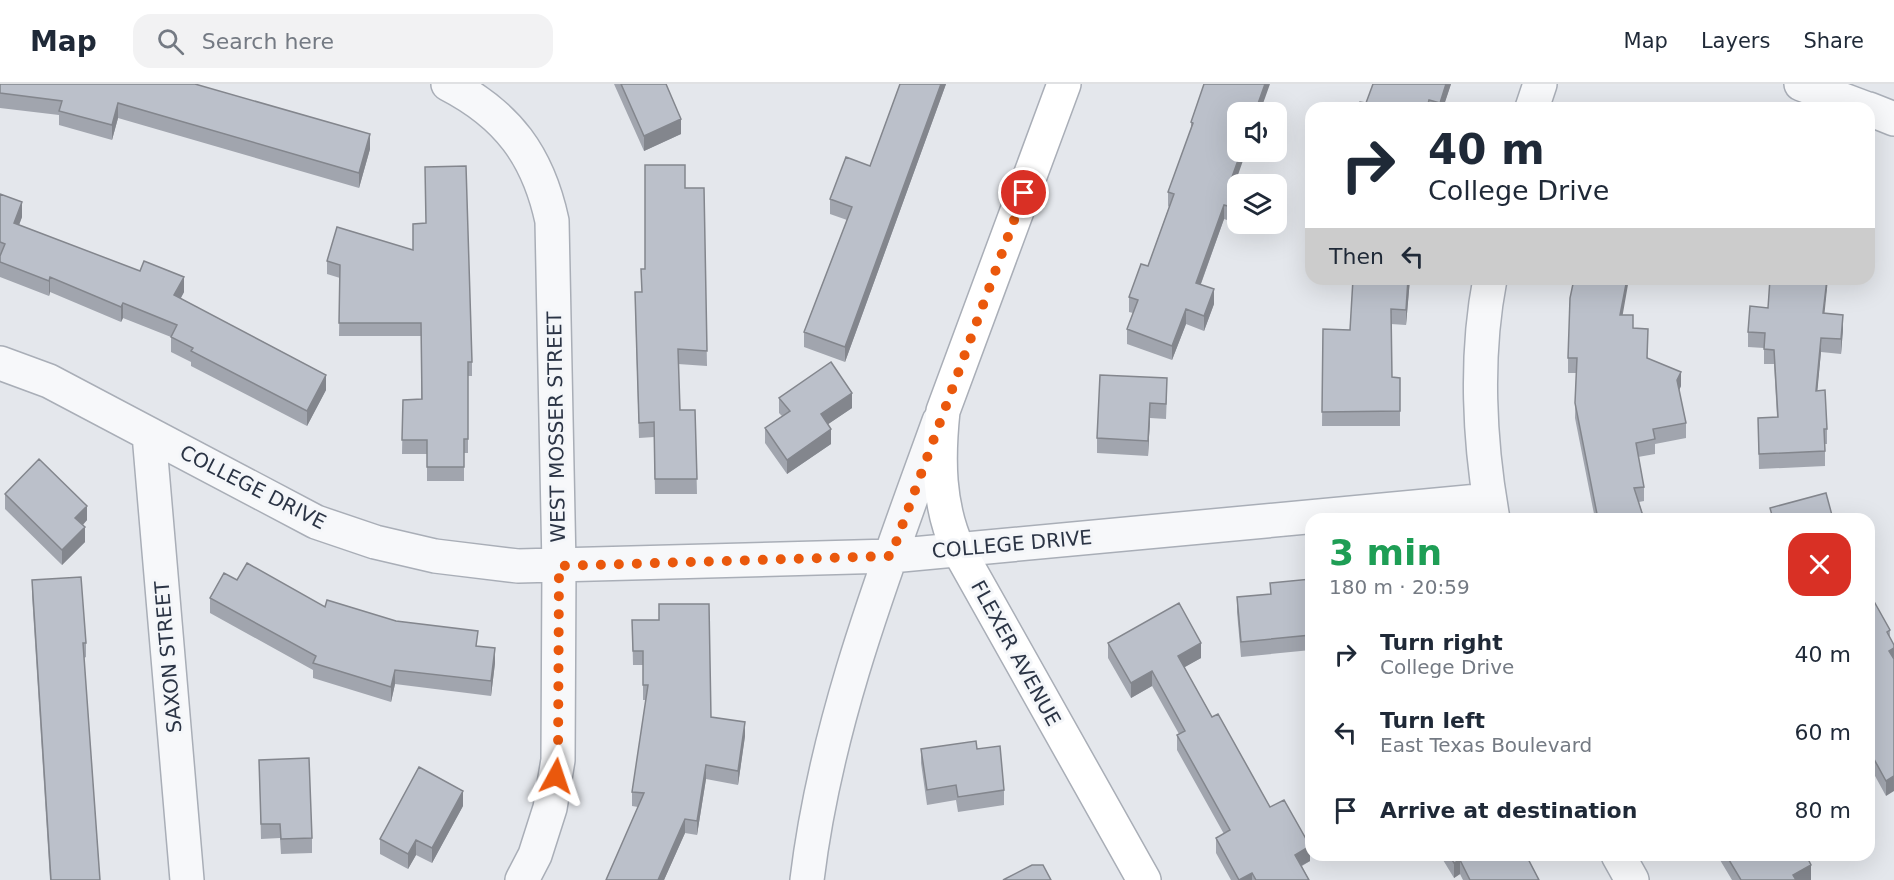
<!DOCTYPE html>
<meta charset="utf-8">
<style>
body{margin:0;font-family:"DejaVu Sans",sans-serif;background:#f2f2f3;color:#1f2937;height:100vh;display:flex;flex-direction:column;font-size:22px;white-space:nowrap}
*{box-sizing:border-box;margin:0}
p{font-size:20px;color:#747a83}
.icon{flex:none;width:33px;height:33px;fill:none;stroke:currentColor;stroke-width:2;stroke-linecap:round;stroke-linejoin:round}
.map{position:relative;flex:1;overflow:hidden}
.drawer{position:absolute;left:1305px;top:429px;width:570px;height:348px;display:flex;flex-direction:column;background:#fff;border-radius:18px;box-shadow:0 6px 24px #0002}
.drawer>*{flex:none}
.top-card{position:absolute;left:1305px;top:18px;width:570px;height:183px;border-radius:18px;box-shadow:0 6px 24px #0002;background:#fff;color:#1f2937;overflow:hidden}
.buttons{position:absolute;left:1227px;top:18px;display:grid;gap:12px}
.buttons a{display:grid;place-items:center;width:60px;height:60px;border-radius:12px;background:#fff;box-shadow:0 6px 24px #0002;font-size:30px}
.pin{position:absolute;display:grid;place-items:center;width:51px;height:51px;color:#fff;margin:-26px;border:3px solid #fff;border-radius:50%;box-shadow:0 2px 6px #0007}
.me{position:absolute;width:66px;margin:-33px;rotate:5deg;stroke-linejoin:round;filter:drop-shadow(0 0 4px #0008)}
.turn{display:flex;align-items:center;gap:21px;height:126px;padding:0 24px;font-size:27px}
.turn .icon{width:78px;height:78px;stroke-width:2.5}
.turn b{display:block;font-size:42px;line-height:51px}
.then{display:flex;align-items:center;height:57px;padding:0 24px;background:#0003;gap:12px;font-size:22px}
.round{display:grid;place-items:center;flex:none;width:63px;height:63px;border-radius:18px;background:#f2f2f3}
.headline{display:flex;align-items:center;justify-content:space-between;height:102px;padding:0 24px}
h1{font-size:36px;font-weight:800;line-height:45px;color:#1e9e55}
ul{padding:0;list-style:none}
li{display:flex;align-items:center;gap:18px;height:78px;padding:0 24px}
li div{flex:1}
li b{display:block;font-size:22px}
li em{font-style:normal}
header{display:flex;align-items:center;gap:36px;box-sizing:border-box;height:84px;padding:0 30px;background:#fff;border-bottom:2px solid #e0e1e3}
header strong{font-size:28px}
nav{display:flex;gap:33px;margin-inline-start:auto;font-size:21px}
.search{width:420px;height:54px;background:#f2f2f3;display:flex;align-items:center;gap:15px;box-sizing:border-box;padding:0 21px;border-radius:18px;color:#747a83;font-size:22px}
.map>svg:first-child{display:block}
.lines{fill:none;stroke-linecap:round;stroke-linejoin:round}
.street-casing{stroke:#a9aeb7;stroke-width:36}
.secondary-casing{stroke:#a9aeb7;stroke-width:36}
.street{stroke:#f7f8fa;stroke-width:33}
.secondary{stroke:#fff;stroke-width:33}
.wall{fill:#a1a5ae}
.shaded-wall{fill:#83868d}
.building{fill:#bbc0ca;stroke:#83868d;stroke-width:1.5}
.route{stroke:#ea580c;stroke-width:10;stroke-dasharray:0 18}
.labels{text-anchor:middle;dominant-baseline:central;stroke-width:6;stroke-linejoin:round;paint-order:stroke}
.street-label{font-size:20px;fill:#2b3445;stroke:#f4f6f9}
</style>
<header>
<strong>Map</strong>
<div class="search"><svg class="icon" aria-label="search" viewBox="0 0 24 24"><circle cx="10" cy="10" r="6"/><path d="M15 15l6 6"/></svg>Search here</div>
<nav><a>Map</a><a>Layers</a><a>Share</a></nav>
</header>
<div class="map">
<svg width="1894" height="796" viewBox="0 0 1894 796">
<rect width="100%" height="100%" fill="#e4e7ec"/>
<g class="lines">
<defs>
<path id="street" d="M 448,0 C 508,31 538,72 552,137 L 559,482 L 558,676 L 550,724 L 535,771 L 522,796
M 1801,0 L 1865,24
M 1532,24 L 1540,0
M 1869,25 L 1894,35
M 1490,195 C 1475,272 1479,358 1493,435
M 0,279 L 49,297 L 316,438 L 375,458 L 435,472 L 518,482 L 891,472 L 1489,416
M 149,350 L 187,796
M 1618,771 L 1632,796
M 807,796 C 826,637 885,487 939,337"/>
<path id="secondary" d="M 1064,0 L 943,327 C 938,375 938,421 958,465 L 1144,796"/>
</defs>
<!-- street casing -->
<use href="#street" class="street-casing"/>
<!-- secondary casing -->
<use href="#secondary" class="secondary-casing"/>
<!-- street -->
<use href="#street" class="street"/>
<!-- secondary -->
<use href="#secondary" class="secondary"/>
</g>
<!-- wall -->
<path class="wall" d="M 0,0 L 195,0 L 370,65 L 359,104 L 118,34 L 112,56 L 59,41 L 59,31 L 0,24 Z
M 614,0 L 666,0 L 681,50 L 644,67 Z
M 900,0 L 946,0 L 845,278 L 804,263 L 804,248 L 847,136 L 830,130 L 830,115 L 870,82 Z
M 1204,0 L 1236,95 L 1238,100 L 1238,140 L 1243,140 L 1242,141 L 1224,135 L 1201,200 L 1214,220 L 1204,247 L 1186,240 L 1172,276 L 1127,260 L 1127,245 L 1133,229 L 1129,228 L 1129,213 L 1148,182 L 1169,123 L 1168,122 L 1168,108 L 1191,45 L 1191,38 Z
M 1373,0 L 1451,0 L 1443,24 L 1359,24 L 1366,19 Z
M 685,104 L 704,104 L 707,282 L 678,280 L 680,326 L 695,326 L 697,410 L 655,410 L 654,353 L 639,354 L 636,254 L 635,208 L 642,208 L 645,185 Z
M 0,110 L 22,133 L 19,141 L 184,208 L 181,214 L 326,306 L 307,342 L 191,282 L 191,278 L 171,268 L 171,253 L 123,234 L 121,238 L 50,208 L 49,212 L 0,193 Z
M 337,143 L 472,278 L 472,292 L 468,292 L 468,369 L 464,369 L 464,397 L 427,397 L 427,370 L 402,370 L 403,316 L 421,315 L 421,252 L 339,252 L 340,194 L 327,190 L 327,177 Z
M 1353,195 L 1410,195 L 1406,241 L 1391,240 L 1392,293 L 1400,294 L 1400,342 L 1322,342 L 1323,245 L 1350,246 Z
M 1768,224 L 1825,229 L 1843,245 L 1841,270 L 1821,268 L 1817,307 L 1827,345 L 1827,360 L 1825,360 L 1825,382 L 1759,385 L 1758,334 L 1777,333 L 1774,280 L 1764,280 L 1764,264 L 1748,263 L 1748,248 Z
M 1623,231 L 1633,244 L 1648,274 L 1681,302 L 1679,306 L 1686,339 L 1686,354 L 1655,360 L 1655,370 L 1638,373 L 1644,403 L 1644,417 L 1639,418 L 1644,435 L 1595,435 L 1575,334 L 1576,289 L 1568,289 L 1568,274 Z
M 1167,309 L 1166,335 L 1150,334 L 1148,372 L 1097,369 L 1097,354 Z
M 779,314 L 852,324 L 828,340 L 831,360 L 787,390 L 765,359 L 765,344 L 782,332 L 779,329 Z
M 5,410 L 87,436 L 83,441 L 85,458 L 62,481 L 5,425 Z
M 1311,495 L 1311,566 L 1241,573 L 1237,528 L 1237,513 L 1270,510 L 1270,499 Z
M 32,496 L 86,559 L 86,573 L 84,574 L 100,796 L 50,796 L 32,511 Z
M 237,496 L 325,523 L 478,562 L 495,579 L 491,612 L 395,600 L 391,618 L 313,594 L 313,586 L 210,529 L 210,514 Z
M 1869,513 L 1890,546 L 1886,712 L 1869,681 Z
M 632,536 L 711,633 L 745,652 L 738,701 L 706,695 L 697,751 L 685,749 L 664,796 L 606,796 L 638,723 L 632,722 L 632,708 L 646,616 L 643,616 L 643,581 L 633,581 Z
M 1108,559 L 1201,574 L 1184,583 L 1212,633 L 1270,723 L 1310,777 L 1302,782 L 1309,796 L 1231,796 L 1216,769 L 1216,754 L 1224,750 L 1177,666 L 1177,651 L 1179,650 L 1152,602 L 1131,614 L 1108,574 Z
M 921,665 L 977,665 L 1004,706 L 1004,721 L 958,728 L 956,716 L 927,721 L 921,679 Z
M 259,676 L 312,754 L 312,769 L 281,770 L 280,754 L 261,755 Z
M 463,722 L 432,779 L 416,771 L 408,785 L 380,770 L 380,755 Z
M 1440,771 L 1526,771 L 1539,796 L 1463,796 L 1460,790 L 1454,794 Z
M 1717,771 L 1806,771 L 1811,796 L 1732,796 Z"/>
<!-- shaded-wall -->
<path class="shaded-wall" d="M 941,0 L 946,0 L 845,278 L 845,263 Z
M 1265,0 L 1270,0 L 1260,28 L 1255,28 Z
M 1446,0 L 1451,0 L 1443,24 L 1440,24 L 1440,19 Z
M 118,19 L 118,34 L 112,56 L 112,41 Z
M 681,35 L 681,50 L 644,67 L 644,52 Z
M 370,50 L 370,65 L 359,104 L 359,89 Z
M 1241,68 L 1246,68 L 1232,108 L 1232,93 Z
M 22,118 L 22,133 L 14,154 L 14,139 Z
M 1224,121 L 1224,135 L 1196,213 L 1196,199 Z
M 50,193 L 50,208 L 49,212 L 49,197 Z
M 184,193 L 184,208 L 174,226 L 174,211 Z
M 1408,195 L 1410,195 L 1406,241 L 1406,226 Z
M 1627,195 L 1629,195 L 1620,246 L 1620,231 Z
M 1827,195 L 1828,195 L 1823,244 L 1823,229 Z
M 1214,205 L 1214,220 L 1204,247 L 1204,232 Z
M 123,219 L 123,234 L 121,238 L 121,223 Z
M 1186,225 L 1186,240 L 1172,276 L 1172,262 Z
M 1843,231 L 1843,245 L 1841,270 L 1841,255 Z
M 1821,254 L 1821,268 L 1816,322 L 1816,307 Z
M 1681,288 L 1681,302 L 1677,311 L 1677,296 Z
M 326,291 L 326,306 L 307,342 L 307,327 Z
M 852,309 L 852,324 L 821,345 L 821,330 Z
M 1150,319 L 1150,334 L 1148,372 L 1148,357 Z
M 831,345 L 831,360 L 787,390 L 787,376 Z
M 87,422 L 87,436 L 75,449 L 75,434 Z
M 85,443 L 85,458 L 62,481 L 62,466 Z
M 1201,559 L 1201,574 L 1178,587 L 1178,572 Z
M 495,564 L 495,579 L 491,612 L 491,597 Z
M 1894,564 L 1894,579 L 1889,567 Z
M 395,586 L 395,600 L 391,618 L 391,603 Z
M 1152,587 L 1152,602 L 1131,614 L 1131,599 Z
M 745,638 L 745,652 L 738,701 L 738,687 Z
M 706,681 L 706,695 L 697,751 L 697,737 Z
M 1894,692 L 1894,707 L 1886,712 L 1886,697 Z
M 463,707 L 463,722 L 432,779 L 432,764 Z
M 685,735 L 685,749 L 664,796 L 658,796 Z
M 416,756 L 416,771 L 408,785 L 408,770 Z
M 1310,762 L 1310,777 L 1295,785 L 1295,771 Z
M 1460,776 L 1460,790 L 1454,794 L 1454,779 Z
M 1811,781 L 1811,796 L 1793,796 L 1793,791 Z
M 1252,789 L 1252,796 L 1239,796 Z"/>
<!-- building -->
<path class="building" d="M 0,0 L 195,0 L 370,50 L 359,89 L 118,19 L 112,41 L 59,27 L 62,17 L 0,9 Z
M 621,0 L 666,0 L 681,35 L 644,52 Z
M 900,0 L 941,0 L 845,263 L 804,248 L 852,123 L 830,115 L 846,73 L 870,82 Z
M 1204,0 L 1265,0 L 1255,28 L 1238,28 L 1238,68 L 1241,68 L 1232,93 L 1252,100 L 1238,100 L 1238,125 L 1224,121 L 1196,199 L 1214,205 L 1204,232 L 1186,225 L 1172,262 L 1127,245 L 1138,216 L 1129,213 L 1141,180 L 1148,182 L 1174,110 L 1168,108 L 1193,39 L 1191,38 Z
M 1373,0 L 1446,0 L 1440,19 L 1429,16 L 1427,24 L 1359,24 L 1360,18 L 1366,19 Z
M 1615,19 L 1635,24 L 1614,24 Z
M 645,81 L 685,81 L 685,104 L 704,104 L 707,267 L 678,265 L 680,326 L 695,326 L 697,395 L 655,395 L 654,338 L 639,339 L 635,208 L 642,208 L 641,185 L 645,185 Z
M 466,82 L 472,278 L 468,278 L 468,355 L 464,355 L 464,383 L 427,383 L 427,356 L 402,356 L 403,316 L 422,315 L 421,239 L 339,239 L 340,181 L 327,177 L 337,143 L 413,166 L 413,140 L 426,139 L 425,83 Z
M 0,110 L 22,118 L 14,139 L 140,187 L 144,177 L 184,193 L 174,211 L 326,291 L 307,327 L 191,267 L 193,264 L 171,253 L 177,241 L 123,219 L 121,223 L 50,193 L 49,197 L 0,178 L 0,172 L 5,160 L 0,158 Z
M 1353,195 L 1408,195 L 1406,226 L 1391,225 L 1392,293 L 1400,294 L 1400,327 L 1322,328 L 1323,245 L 1350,246 Z
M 1574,195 L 1627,195 L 1620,231 L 1633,231 L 1633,244 L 1648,245 L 1647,274 L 1681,288 L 1677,296 L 1686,339 L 1653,345 L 1655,355 L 1636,359 L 1644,403 L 1634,404 L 1644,435 L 1598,435 L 1575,319 L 1577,274 L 1568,274 L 1570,214 Z
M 1770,195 L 1827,195 L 1823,229 L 1843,231 L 1841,255 L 1821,254 L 1816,307 L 1825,306 L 1827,345 L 1824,345 L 1825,367 L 1759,370 L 1758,334 L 1778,333 L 1774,266 L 1764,265 L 1765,249 L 1748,248 L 1750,222 L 1768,224 Z
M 831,278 L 852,309 L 821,330 L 831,345 L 787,376 L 765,344 L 790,327 L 779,314 Z
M 1100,291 L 1167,294 L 1166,320 L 1150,319 L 1148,357 L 1097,354 Z
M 39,375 L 87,422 L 75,434 L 85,443 L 62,466 L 5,410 Z
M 1826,409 L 1833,435 L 1773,435 L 1770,424 Z
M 247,479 L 325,523 L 327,516 L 396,537 L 478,547 L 476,562 L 495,564 L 491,597 L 395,586 L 391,603 L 313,579 L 316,572 L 210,514 L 224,489 L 237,496 Z
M 81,493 L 86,559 L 83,559 L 100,796 L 51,796 L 32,496 Z
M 1311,495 L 1311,551 L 1241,558 L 1237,513 L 1271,510 L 1270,499 Z
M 1871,512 L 1890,546 L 1887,548 L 1894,561 L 1894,564 L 1889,567 L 1894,575 L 1894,692 L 1886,697 L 1869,666 L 1869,513 Z
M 1179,519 L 1201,559 L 1178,572 L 1212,633 L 1218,630 L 1270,723 L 1284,716 L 1310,762 L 1295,771 L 1309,796 L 1256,796 L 1252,789 L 1239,796 L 1216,754 L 1230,746 L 1177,651 L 1185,647 L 1152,587 L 1131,599 L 1108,559 Z
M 659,520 L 709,520 L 711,633 L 745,638 L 738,687 L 706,681 L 697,737 L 685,735 L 658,796 L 606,796 L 644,709 L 632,708 L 648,601 L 643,601 L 643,567 L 633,567 L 632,536 L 659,536 Z
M 976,657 L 977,665 L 1000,662 L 1004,706 L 958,713 L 956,701 L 927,706 L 921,665 Z
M 309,674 L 312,754 L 281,755 L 280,740 L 261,740 L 259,676 Z
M 419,683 L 463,707 L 432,764 L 416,756 L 408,770 L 380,755 Z
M 1449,771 L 1526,771 L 1539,796 L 1470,796 L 1460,776 L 1454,779 Z
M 1726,771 L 1806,771 L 1811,781 L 1793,791 L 1796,796 L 1741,796 Z
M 1032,781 L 1043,781 L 1051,796 L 1003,796 Z"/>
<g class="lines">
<!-- route -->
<path class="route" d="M 556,692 L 558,676 L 559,482 L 891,472 L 1024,109"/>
</g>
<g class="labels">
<!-- street labels -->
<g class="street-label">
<text transform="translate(556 343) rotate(-91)">WEST MOSSER STREET</text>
<text transform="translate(253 403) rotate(27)">COLLEGE DRIVE</text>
<text transform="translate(1012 460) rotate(-5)">COLLEGE DRIVE</text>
<text transform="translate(1016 569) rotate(61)">FLEXER AVENUE</text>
<text transform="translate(168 573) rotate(-95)">SAXON STREET</text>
</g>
</g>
</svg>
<div class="buttons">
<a><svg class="icon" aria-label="sound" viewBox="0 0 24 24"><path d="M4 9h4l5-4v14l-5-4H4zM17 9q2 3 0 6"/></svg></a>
<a><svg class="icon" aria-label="layers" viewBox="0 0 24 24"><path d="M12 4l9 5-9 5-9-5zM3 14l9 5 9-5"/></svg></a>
</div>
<div class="pin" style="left:1024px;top:109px;background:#d93025"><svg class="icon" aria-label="arrive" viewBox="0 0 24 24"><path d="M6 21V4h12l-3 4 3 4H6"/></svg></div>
<svg class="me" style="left:556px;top:692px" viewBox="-20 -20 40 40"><path d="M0-17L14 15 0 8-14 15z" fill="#ea580c" stroke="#fff" stroke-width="4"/></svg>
<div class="top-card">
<div class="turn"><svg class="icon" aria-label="right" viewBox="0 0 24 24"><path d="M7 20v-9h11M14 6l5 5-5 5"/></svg><div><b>40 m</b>College Drive</div></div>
<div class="then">Then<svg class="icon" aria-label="left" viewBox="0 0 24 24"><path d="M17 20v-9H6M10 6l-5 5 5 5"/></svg></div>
</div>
<section class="drawer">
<div class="headline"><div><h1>3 min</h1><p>180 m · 20:59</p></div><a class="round" style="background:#d93025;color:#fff"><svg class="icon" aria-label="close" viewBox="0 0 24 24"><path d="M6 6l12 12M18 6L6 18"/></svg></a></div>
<ul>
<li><svg class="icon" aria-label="right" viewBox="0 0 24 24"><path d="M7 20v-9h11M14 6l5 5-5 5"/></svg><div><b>Turn right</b><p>College Drive</p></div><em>40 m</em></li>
<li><svg class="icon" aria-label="left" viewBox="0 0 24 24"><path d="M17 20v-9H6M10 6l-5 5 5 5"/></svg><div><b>Turn left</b><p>East Texas Boulevard</p></div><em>60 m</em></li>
<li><svg class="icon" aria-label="arrive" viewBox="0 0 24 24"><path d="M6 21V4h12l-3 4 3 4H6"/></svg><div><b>Arrive at destination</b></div><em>80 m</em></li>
</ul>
</section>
</div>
